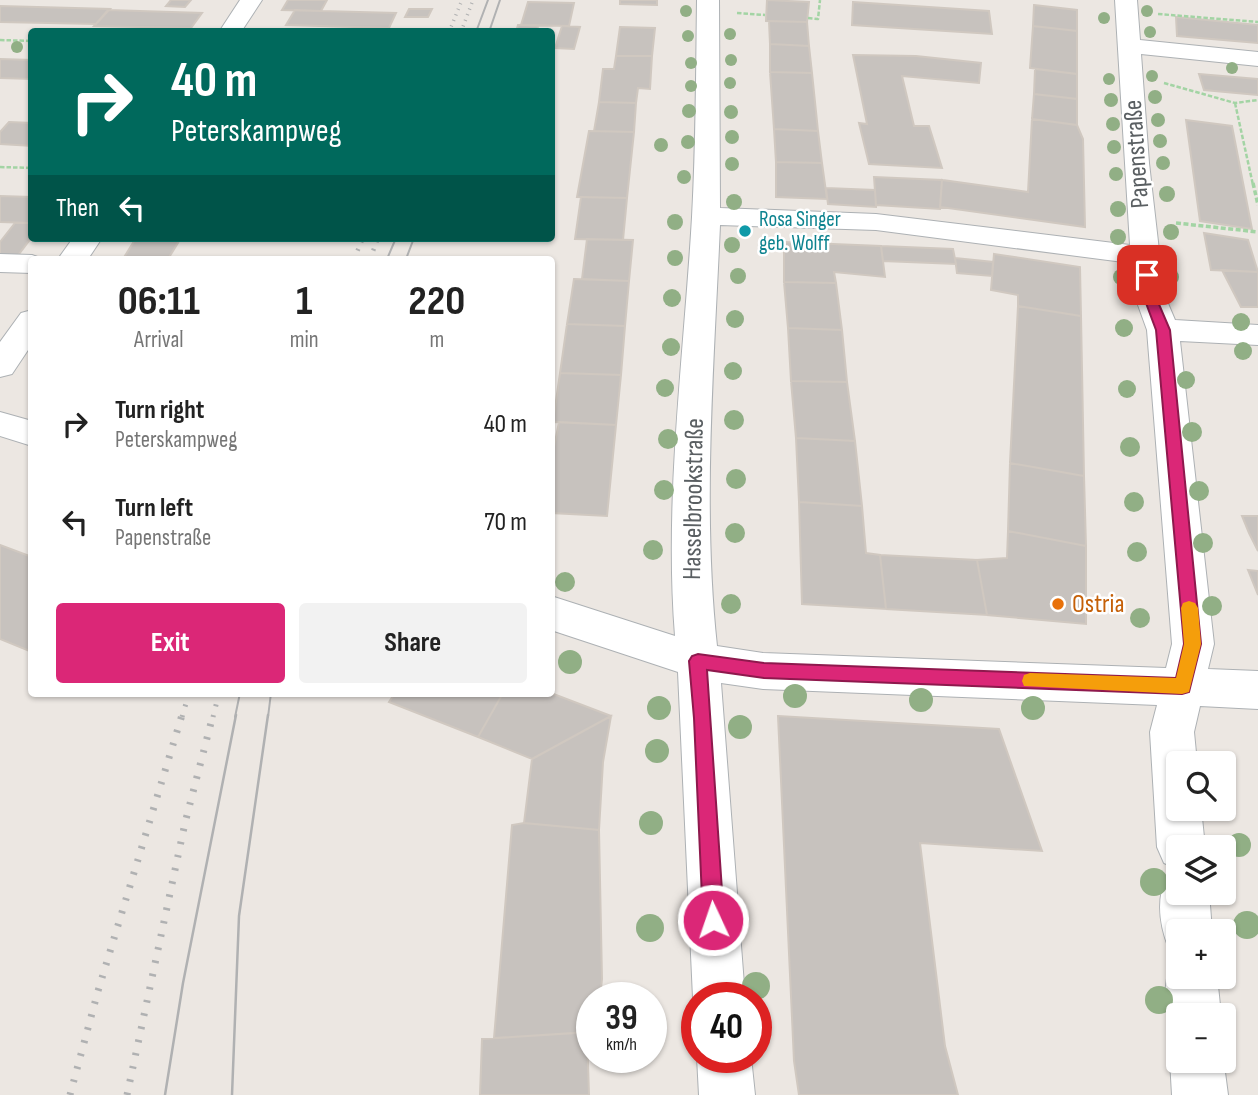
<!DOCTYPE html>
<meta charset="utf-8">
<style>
body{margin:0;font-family:"Sofia Sans Condensed",sans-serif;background:#f2f2f2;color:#222;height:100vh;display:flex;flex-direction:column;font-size:26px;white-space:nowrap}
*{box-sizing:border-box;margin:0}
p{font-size:23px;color:#767676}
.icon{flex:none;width:38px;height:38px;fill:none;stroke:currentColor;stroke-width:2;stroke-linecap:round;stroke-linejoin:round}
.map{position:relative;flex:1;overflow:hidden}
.details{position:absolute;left:28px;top:256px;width:527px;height:441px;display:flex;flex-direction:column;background:#fff;border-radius:7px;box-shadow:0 2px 5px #0004}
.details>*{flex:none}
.guide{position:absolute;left:28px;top:28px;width:527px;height:214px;border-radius:7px;box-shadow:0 2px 5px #0004;background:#00695c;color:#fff;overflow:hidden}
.tools{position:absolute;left:1166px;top:751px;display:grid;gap:14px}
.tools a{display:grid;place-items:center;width:70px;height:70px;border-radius:7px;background:#fff;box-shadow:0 2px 5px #0004;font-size:35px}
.speed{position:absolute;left:576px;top:982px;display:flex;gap:14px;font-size:35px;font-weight:700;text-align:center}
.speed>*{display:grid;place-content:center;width:91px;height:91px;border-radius:50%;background:#fff;box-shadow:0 2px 5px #0004;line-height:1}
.speed small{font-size:18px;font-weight:400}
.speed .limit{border:10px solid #d22;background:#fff;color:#111}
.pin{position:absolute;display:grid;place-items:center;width:60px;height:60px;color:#fff;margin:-30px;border-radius:14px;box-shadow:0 4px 10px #0006}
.me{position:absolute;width:77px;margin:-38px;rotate:357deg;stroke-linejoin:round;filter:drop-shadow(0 0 5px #0008)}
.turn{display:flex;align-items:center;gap:24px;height:147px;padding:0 28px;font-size:32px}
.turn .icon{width:91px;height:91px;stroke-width:2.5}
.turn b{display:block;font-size:49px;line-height:60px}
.then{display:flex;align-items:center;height:66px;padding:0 28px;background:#0003;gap:14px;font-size:26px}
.eta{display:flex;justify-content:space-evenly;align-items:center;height:119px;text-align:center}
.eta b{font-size:42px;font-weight:700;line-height:49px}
.action{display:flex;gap:14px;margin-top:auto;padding:14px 28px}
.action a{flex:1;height:80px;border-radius:7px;background:#db2777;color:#fff;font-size:28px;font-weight:700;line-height:80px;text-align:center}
.action a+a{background:#f2f2f2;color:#222}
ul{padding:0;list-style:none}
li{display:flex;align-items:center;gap:21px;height:98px;padding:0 28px}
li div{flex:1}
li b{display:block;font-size:26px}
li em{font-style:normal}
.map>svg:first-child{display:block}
.building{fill:#c7c2be;stroke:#d0c8c0;stroke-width:2}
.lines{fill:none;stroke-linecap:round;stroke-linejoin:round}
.minor-casing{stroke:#adb1b4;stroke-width:2}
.path-far1{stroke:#a3d4a4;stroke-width:2.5;stroke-dasharray:4.5 2;stroke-linecap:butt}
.path{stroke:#a3d4a4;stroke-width:3.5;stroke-dasharray:5 2.5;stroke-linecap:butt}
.minor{fill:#fff;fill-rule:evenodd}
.tram-far1{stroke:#b0b1b2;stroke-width:2}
.tram{stroke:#b0b1b2;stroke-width:2.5}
.rail-far3{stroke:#b0b1b2;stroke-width:3.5;stroke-dasharray:1 5;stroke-linecap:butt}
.rail-far2{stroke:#b0b1b2;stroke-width:4.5;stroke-dasharray:2 7;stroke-linecap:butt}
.rail-far1{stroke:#b0b1b2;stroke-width:5;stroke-dasharray:2 9;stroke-linecap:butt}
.rail{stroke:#b0b1b2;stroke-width:7;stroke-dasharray:2.5 11;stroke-linecap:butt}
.tree{fill:#91af85}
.route{fill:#db2777;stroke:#8e194d;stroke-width:2}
.slow{fill:#f59e0b}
.culture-dot{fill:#0f9aa8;stroke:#fff;stroke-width:2.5}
.food-dot{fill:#e8710a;stroke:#fff;stroke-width:2.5}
.labels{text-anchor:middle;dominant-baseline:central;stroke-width:5;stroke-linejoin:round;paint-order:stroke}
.far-culture-label{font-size:21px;fill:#0d838f;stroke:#fff;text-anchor:start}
.street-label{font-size:26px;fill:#5a5f62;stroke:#fff}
.food-label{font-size:26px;fill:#c56008;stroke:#fff;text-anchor:start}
</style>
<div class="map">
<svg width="1258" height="1095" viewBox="0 0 1258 1095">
<rect width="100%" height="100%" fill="#ece7e2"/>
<!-- building -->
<path class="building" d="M 171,0 L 191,0 L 185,7 L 166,6 Z
M 288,0 L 327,0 L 321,11 L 282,10 Z
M 620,0 L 657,0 L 657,5 L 620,4 Z
M 767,0 L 809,2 L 807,22 L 766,21 Z
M 528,2 L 574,3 L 569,26 L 521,25 Z
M 853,2 L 989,11 L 992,34 L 852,25 Z
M 1034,5 L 1077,10 L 1077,31 L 1033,26 Z
M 0,6 L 110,9 L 96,24 L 0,22 Z
M 409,9 L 432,9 L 428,17 L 405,17 Z
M 108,10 L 202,13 L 191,28 L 94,26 Z
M 295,10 L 321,11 L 396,13 L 389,28 L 286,25 Z
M 1176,17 L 1258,25 L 1258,43 L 1177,36 Z
M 769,21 L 807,22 L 809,46 L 770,44 Z
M 518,25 L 521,25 L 538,26 L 537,32 L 516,32 Z
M 562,26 L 580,27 L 574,49 L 555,48 Z
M 1033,26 L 1077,31 L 1077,74 L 1030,68 Z
M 620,27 L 655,28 L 652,56 L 616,56 Z
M 770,44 L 809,46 L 812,73 L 770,72 Z
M 853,55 L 916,56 L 981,63 L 979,83 L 902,76 L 914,126 L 929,126 L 942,168 L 869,164 L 859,123 L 867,124 Z
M 616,56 L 652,56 L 650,89 L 638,88 L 636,103 L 599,102 L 603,69 L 614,69 Z
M 0,59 L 32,60 L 32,79 L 0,78 Z
M 1035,69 L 1077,74 L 1077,99 L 1034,94 Z
M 770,72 L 812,73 L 818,131 L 774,129 Z
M 1199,74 L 1258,79 L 1258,95 L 1204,90 Z
M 1034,94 L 1077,99 L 1077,125 L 1032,119 Z
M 599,102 L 636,103 L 634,132 L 594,131 Z
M 1032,119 L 1077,125 L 1083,139 L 1085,227 L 940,207 L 942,180 L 1028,192 Z
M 1186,120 L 1232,126 L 1252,229 L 1200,221 Z
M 9,122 L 32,123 L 32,146 L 0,144 L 0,132 Z
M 774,129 L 818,131 L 822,163 L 776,162 Z
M 589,131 L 634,132 L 627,198 L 577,197 Z
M 776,162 L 822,163 L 827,199 L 776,197 Z
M 874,177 L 942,180 L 940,209 L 876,205 Z
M 826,188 L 875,190 L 876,207 L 828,204 Z
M 0,196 L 32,197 L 32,223 L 0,222 Z
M 581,197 L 627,198 L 623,240 L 575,239 Z
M 15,223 L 32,223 L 32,237 L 16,258 L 0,257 L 0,242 Z
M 1204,233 L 1248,240 L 1258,272 L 1211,270 Z
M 136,238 L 181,238 L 168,259 L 123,259 Z
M 587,239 L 633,240 L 629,281 L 582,279 Z
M 784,242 L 881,246 L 885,277 L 834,272 L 836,283 L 784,282 Z
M 881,246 L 953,249 L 956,264 L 883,261 Z
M 994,254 L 1080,267 L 1081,316 L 1018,306 L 1018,295 L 991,290 Z
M 955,258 L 993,262 L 992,276 L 957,273 Z
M 1222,270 L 1258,272 L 1258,307 L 1241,307 Z
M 574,279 L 629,281 L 625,326 L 567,324 Z
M 784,282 L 836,283 L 842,330 L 788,328 Z
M 1018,306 L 1081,316 L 1084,476 L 1010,463 Z
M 567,324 L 625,326 L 621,375 L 560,373 Z
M 788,328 L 842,330 L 847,382 L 791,381 Z
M 560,373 L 621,375 L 616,425 L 553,422 Z
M 791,381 L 847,382 L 855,441 L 796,438 Z
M 559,422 L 616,425 L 607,516 L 551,513 L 551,462 Z
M 796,438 L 855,441 L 862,506 L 799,502 Z
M 1010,463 L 1084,476 L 1086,546 L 1008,531 Z
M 799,502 L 862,506 L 866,553 L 880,555 L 886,609 L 802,604 Z
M 1242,516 L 1258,516 L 1258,551 L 1249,533 Z
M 1008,531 L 1086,546 L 1086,624 L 987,615 L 977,560 L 1007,558 Z
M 0,545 L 32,557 L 32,652 L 0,639 Z
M 880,555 L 977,560 L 987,615 L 886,609 Z
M 1248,570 L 1258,571 L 1258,595 Z
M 395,693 L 503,693 L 478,737 L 389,702 Z
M 503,693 L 551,693 L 611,716 L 532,759 L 478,737 Z
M 611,716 L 603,762 L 599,830 L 524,823 L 532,759 Z
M 778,716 L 999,729 L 1042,851 L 920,843 L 945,1046 L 958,1095 L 799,1095 L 794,1061 Z
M 524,823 L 599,830 L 602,979 L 600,998 L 592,998 L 592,1032 L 494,1038 L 512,825 Z
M 587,1032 L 589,1095 L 480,1095 L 482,1039 Z"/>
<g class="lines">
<defs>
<path id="minor" d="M 240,0 L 262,0 L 241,32 L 219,32 Z
M 697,0 L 719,0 L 720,208 L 876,214 L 1130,245 L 1115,0 L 1137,0 L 1140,40 L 1258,52 L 1258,66 L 1141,54 L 1149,163 L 1164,294 L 1175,320 L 1258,325 L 1258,345 L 1180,341 L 1214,644 L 1208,669 L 1258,671 L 1258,709 L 1200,706 L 1194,732 L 1197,763 L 1178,763 L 1178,808 L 1201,808 L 1205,847 L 1178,847 L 1178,869 L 1164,863 L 1157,847 L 1150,732 L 1157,705 L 763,689 L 721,683 L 745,998 L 696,998 L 696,1007 L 693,998 L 678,672 L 551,630 L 551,596 L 675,636 C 664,497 684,356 692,217 C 696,145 696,72 697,0 ZM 720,225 L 876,230 L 1131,263 L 1134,294 L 1147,330 L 1172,644 L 1166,668 L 763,653 L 717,646 C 702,507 714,365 720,225 Z
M 73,238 L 102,238 L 88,259 L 58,259 Z
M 0,254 L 32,255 L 43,259 L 32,259 L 32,273 L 0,272 Z
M 32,310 L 32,344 L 12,374 L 0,377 L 0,342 L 21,313 Z
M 0,412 L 32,421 L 32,446 L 0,436 Z
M 1178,870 L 1178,892 L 1209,892 L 1212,931 L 1178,931 L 1178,952 L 1169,949 C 1159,924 1156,899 1167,875 Z
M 1178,956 L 1178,976 L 1217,976 L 1221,1015 L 1178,1015 L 1178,1035 C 1160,1016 1164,980 1173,958 Z
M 1178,1041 L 1178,1060 L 1223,1060 L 1223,1057 L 1228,1095 L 1172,1095 L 1170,1060 Z
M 697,1057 L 751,1057 L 755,1095 L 699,1095 Z"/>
</defs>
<!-- minor casing -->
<use href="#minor" class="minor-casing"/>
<!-- path-far1 -->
<path class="path-far1" d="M 737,13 L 765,15
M 1158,14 L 1258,22
M 808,18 L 818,19 L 820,0
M 0,40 L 32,41
M 1164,83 L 1235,103 L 1258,100
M 1235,103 L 1253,185
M 0,167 L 32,168"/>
<!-- path -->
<path class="path" d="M 1253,183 L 1258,205
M 1176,223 L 1258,232"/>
<!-- minor -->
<use href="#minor" class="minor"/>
<!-- tram-far1 -->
<path class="tram-far1" d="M 476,32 L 488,0
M 489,32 L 500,0
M 387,259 L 396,238
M 406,259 L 414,238
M 235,717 L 240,693
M 268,717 L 271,693"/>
<!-- tram -->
<path class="tram" d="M 165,1095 L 183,983 L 236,715
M 232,1095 L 239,916 L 268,715"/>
<!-- rail-far3 -->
<path class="rail-far3" d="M 449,32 L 462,0
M 461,32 L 473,0"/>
<!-- rail-far2 -->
<path class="rail-far2" d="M 354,259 L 363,238
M 370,259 L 378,238"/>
<!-- rail-far1 -->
<path class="rail-far1" d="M 182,717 L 189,693
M 213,717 L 219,693"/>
<!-- rail -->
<path class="rail" d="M 70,1095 L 98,991 L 182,715
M 127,1095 L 185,823 L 213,715"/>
</g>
<!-- trees -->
<g class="tree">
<circle cx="686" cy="11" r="6"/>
<circle cx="1147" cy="11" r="6"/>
<circle cx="1104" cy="18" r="6"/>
<circle cx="1150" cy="32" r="6"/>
<circle cx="730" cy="34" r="6"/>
<circle cx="688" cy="36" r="6"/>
<circle cx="17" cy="47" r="6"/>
<circle cx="731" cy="60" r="6"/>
<circle cx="691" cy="63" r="6"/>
<circle cx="1232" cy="68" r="6"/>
<circle cx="1152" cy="76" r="6"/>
<circle cx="1109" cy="79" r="6"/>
<circle cx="730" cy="83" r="6"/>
<circle cx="691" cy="86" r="6"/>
<circle cx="1155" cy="97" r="7"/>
<circle cx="1111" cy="100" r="7"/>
<circle cx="689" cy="111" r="7"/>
<circle cx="731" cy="112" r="7"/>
<circle cx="1158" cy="120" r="7"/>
<circle cx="1113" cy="124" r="7"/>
<circle cx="732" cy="137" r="7"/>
<circle cx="1160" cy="141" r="7"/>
<circle cx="688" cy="142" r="7"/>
<circle cx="661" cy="145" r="7"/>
<circle cx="1114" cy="147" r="7"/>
<circle cx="1163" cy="163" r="7"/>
<circle cx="732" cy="164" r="7"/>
<circle cx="1116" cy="174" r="7"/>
<circle cx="684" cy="177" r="7"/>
<circle cx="1167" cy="194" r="8"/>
<circle cx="734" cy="202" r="8"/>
<circle cx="1118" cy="209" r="8"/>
<circle cx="675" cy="222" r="8"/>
<circle cx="1171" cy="232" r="8"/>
<circle cx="1118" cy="237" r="8"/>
<circle cx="732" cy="245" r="8"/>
<circle cx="675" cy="258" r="8"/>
<circle cx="738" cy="276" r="8"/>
<circle cx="1121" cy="277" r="8"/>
<circle cx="1171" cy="277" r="8"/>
<circle cx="672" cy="298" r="9"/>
<circle cx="735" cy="319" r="9"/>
<circle cx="1241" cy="322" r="9"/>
<circle cx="1124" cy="328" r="9"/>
<circle cx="671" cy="347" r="9"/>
<circle cx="1243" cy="351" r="9"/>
<circle cx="733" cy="371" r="9"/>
<circle cx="1186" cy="380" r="9"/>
<circle cx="665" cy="388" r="9"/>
<circle cx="1127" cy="389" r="9"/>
<circle cx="734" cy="420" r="10"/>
<circle cx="1192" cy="432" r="10"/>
<circle cx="668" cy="439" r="10"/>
<circle cx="1130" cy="447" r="10"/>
<circle cx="736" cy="479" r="10"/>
<circle cx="664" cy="490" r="10"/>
<circle cx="1199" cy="491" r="10"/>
<circle cx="1134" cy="502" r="10"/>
<circle cx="735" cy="533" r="10"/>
<circle cx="1203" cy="543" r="10"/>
<circle cx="653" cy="550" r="10"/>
<circle cx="1137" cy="552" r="10"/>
<circle cx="565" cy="582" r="10"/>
<circle cx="731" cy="604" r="10"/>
<circle cx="1212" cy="606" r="10"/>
<circle cx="1140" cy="618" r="10"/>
<circle cx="570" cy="662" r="12"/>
<circle cx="795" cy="696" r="12"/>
<circle cx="921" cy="700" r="12"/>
<circle cx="659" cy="708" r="12"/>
<circle cx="1033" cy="708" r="12"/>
<circle cx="740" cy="727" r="12"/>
<circle cx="657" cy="751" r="12"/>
<circle cx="651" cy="823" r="12"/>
<circle cx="1239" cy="845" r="12"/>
<circle cx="1154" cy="882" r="14"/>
<circle cx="1247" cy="925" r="14"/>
<circle cx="650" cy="928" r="14"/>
<circle cx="756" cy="986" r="14"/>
<circle cx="1159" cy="1000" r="14"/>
</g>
<!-- route -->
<path class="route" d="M 1147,271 L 1153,275 L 1155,295 L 1170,330 L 1201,644 L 1189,692 L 1182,694 L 764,678 L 707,670 L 724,920 L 721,928 L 713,931 L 706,928 L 703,920 L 694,718 L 689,661 L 692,656 L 698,654 L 764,663 L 1176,678 L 1184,644 L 1156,330 L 1143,295 L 1141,275 Z"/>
<!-- slow -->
<path class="slow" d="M 1189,601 L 1195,603 L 1198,608 L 1201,644 L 1189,692 L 1182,694 L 1024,686 L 1022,681 L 1024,675 L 1030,673 L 1176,678 L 1184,644 L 1181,608 L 1183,603 Z"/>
<!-- markers -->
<circle class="culture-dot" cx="745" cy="231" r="7"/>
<circle class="food-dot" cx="1058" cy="604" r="7"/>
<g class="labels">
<!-- far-culture labels -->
<g class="far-culture-label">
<text x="759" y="219">Rosa Singer<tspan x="759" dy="24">geb. Wolff</tspan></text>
</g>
<!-- street labels -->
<g class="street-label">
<text transform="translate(1137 154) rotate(-94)">Papenstraße</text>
<text transform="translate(694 499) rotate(-89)">Hasselbrookstraße</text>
</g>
<!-- food labels -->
<g class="food-label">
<text x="1072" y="604">Ostria</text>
</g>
</g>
</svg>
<div class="tools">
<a><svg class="icon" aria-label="search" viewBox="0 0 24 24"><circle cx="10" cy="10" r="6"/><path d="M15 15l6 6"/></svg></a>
<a><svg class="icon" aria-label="layers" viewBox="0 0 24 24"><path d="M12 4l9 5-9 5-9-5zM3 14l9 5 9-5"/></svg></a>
<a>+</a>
<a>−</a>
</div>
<div class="speed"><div>39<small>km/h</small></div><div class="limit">40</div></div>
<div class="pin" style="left:1147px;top:275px;background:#d93025"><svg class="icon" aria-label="arrive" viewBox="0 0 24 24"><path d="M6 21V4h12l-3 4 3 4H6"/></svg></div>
<svg class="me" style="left:713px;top:920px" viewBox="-20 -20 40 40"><circle r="17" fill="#db2777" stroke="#fff" stroke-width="3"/><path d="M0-11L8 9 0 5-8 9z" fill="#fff"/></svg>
<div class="guide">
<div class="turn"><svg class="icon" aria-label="right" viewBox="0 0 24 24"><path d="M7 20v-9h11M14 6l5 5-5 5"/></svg><div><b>40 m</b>Peterskampweg</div></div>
<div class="then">Then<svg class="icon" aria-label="left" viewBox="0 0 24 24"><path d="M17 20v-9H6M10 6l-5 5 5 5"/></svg></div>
</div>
<section class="details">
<div class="eta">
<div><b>06:11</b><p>Arrival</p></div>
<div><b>1</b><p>min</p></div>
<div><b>220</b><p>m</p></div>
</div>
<ul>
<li><svg class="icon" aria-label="right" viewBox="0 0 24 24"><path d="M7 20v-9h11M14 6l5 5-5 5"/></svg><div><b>Turn right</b><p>Peterskampweg</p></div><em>40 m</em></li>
<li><svg class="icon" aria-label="left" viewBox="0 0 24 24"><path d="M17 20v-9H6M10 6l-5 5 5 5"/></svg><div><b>Turn left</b><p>Papenstraße</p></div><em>70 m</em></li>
</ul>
<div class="action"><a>Exit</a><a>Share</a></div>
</section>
</div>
